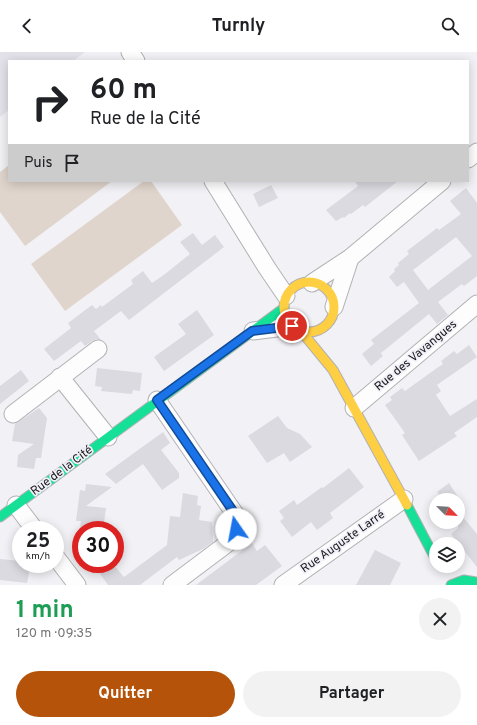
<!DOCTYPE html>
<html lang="fr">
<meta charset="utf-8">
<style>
body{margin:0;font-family:Overpass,sans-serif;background:#f2f2f2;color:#202124;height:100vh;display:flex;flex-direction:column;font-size:15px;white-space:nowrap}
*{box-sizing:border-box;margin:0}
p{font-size:13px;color:#757577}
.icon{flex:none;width:22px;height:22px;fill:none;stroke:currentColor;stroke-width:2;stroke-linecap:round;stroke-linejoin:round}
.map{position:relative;height:533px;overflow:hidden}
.details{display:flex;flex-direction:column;background:#fff;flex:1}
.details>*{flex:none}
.hud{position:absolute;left:8px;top:8px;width:461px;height:122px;border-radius:0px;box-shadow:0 2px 10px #0003;background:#fff;color:#202124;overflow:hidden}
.needle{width:26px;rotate:114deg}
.fabs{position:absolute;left:429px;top:441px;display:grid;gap:8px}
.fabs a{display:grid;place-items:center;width:36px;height:36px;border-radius:50%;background:#fff;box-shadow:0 2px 10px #0003;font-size:20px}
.speed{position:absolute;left:12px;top:469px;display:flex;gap:8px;font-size:20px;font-weight:700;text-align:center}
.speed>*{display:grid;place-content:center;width:52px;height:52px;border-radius:50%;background:#fff;box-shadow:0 2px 10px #0003;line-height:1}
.speed small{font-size:10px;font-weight:400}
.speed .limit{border:6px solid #d22;background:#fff;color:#111}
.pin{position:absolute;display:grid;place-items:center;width:34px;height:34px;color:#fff;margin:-17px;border:2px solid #fff;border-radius:50%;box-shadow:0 1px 4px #0007}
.me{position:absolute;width:44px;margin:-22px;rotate:348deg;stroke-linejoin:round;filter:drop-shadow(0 0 3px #0008)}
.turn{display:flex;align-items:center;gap:14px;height:84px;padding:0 16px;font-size:18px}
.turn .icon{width:52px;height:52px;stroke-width:2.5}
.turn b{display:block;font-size:28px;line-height:34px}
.then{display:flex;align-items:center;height:38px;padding:0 16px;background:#0003;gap:8px;font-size:15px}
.round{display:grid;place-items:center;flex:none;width:42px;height:42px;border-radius:21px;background:#f2f2f2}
.overview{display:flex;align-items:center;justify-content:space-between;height:68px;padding:0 16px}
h1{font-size:24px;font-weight:700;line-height:30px;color:#1e9e55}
.cta{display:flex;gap:8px;margin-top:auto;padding:8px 16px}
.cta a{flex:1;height:46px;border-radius:24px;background:#b45309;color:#fff;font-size:16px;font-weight:700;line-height:46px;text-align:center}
.cta a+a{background:#f2f2f2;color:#202124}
header{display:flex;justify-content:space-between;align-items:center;height:52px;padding:0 16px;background:#fff;font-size:18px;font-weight:700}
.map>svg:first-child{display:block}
.built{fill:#e3e2eb}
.green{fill:#e0d5cc}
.building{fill:#dbdae0;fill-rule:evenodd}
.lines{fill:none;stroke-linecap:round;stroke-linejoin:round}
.street-casing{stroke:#b2b1b4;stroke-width:19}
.fast-casing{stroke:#b2b1b4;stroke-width:11}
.slow-casing{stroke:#b2b1b4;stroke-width:11}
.street{stroke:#fdfdfe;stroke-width:17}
.fast{stroke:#16e098;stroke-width:9}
.slow{stroke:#ffcf43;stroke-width:9}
.route-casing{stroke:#114b97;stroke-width:10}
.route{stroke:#1a73e8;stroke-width:7}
.labels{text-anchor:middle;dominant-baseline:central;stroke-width:3.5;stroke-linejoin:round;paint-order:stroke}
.street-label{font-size:12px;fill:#171719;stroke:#f1eff7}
</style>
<header><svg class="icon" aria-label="back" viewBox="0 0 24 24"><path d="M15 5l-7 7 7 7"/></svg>Turnly<svg class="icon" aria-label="search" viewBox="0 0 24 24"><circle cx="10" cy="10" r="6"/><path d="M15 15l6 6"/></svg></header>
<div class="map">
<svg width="477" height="533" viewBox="0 0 477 533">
<rect width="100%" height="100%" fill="#f2f1f5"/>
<!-- built -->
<path class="built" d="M 0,0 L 85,0 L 73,9 L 9,9 L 9,58 L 0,65 Z"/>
<!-- green -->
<path class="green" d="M 9,113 L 9,129 L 112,129 L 25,194 L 0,160 L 0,120 Z
M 144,129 L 151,129 L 182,173 L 65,259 L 31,212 Z"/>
<!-- building -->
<path class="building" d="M 355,129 L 398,129 L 365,155 L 363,153 L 351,162 L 350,161 L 344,166 L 343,165 L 336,169 L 326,158 L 358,134 Z
M 271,133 L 278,146 L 259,155 L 253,142 Z
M 466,136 L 477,151 L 477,224 L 464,234 L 462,232 L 438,250 L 448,263 L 437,272 L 429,262 L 381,301 L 371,288 L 419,251 L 404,230 L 397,235 L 389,225 L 395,219 L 394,217 L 399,213 L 398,211 L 409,202 L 407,199 L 437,176 L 439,178 L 461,162 L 450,149 ZM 456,185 L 472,204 L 428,238 L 413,218 Z
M 193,181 L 202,193 L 215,183 L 224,195 L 129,268 L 121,259 L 94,279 L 101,288 L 96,287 L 92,289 L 85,294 L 81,289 L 54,309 L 44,297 L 71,276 L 68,271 L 92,253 L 96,257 L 101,253 L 102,255 L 133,232 L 131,228 L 143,219 L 152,231 L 165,222 L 190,202 L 180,190 Z
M 197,258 L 214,283 L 164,319 L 154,305 L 186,282 L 178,272 Z
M 374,292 L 383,304 L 371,314 L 362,302 Z
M 469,293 L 477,305 L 437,333 L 441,339 L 436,343 L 450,364 L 477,347 L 477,365 L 454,381 L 457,384 L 419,409 L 402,383 L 405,381 L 385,353 L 392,348 L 390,345 L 402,336 L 405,339 L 437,316 L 443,312 L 441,309 L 454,299 L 457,302 Z
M 97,316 L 142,321 L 140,339 L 133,338 L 132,342 L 101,339 L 102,335 L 95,334 Z
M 21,318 L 29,329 L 0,352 L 0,334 Z
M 39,356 L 47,366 L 41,406 L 36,406 L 34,417 L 17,415 L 18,403 L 34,392 L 12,389 L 15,372 Z
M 278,364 L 287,376 L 300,382 L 312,395 L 290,410 L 284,401 L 267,411 L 248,384 Z
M 163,380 L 170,391 L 161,398 L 179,421 L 179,426 L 162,438 L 143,412 L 116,432 L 105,422 Z
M 349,416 L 364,435 L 330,461 L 333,466 L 317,478 L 311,470 L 292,485 L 280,469 L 284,466 L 279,459 L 294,448 L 297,453 L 322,435 L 323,436 Z
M 449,431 L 460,448 L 443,448 L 437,440 Z
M 86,432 L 112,435 L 86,454 L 106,456 L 103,478 L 80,477 L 81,469 L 76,469 L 80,438 L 85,439 Z
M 183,441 L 198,444 L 197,453 L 201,454 L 199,468 L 212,470 L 213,490 L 203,497 L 179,508 L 177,505 L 140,533 L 108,533 L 93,512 L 113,512 L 124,525 L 167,493 L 170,464 L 180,465 Z
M 458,459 L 477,482 L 477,515 L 451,482 L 458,476 Z
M 252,491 L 257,499 L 265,493 L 282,514 L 256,533 L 196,533 Z
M 375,498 L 401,511 L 390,533 L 356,533 Z
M 0,507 L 21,509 L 21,512 L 23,512 L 22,515 L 30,516 L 27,531 L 0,528 Z"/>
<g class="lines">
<defs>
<path id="street" d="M 130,0 L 136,9
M 468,107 L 477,100
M 213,129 L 267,216 L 286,244
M 312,231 L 350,206 L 442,129
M 334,255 L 350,206
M 253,279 L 292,274
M 60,325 L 108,385
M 157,348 L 235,462 L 236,477 L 228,491 L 172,533
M 354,356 L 477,252
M 13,362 L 98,297
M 16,453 L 35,478
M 55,504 L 77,533
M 283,533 L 404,447"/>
<path id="fast" d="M 407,453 L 436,508
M 0,465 L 284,256
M 451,533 L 464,528 L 477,530"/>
<path id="slow" d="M284 255a25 25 0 1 1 50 0a25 25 0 1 1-50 0Z
M 301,279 L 333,318 L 407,453"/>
</defs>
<!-- street casing -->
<use href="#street" class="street-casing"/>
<!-- fast casing -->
<use href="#fast" class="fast-casing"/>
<!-- slow casing -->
<use href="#slow" class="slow-casing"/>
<!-- street -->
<use href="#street" class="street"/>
<!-- fast -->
<use href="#fast" class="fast"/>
<!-- slow -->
<use href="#slow" class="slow"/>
</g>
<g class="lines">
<defs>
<path id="route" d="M 236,477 L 235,462 L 157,348 L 252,279 L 292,274"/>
</defs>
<!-- route casing -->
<use href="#route" class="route-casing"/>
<!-- route -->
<use href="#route" class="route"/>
</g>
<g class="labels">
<!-- street labels -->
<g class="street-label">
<text transform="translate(416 304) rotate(-40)">Rue des Vavangues</text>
<text transform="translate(62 419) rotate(-37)">Rue de la Cité</text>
<text transform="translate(343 490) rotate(-35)">Rue Auguste Larré</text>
</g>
</g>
</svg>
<div class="fabs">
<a><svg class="needle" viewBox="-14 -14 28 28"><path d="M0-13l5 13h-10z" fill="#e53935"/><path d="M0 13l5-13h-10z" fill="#757577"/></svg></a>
<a><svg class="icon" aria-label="layers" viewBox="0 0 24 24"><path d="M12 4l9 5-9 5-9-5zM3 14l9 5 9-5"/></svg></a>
</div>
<div class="speed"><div>25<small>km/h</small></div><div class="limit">30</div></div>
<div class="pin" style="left:292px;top:274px;background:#d93025"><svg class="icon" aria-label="arrive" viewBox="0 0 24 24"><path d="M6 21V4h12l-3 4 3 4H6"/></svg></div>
<svg class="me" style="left:236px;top:477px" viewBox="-20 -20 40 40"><circle r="19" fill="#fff"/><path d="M0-13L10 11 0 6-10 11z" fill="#1a73e8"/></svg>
<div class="hud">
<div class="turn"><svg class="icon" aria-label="right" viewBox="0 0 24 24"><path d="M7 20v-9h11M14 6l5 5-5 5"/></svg><div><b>60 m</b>Rue de la Cité</div></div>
<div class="then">Puis<svg class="icon" aria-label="arrive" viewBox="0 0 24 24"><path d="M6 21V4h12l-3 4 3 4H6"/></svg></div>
</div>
</div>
<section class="details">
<div class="overview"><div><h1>1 min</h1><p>120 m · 09:35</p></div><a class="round"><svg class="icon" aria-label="close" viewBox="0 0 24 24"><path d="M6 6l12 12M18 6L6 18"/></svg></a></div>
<div class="cta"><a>Quitter</a><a>Partager</a></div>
</section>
